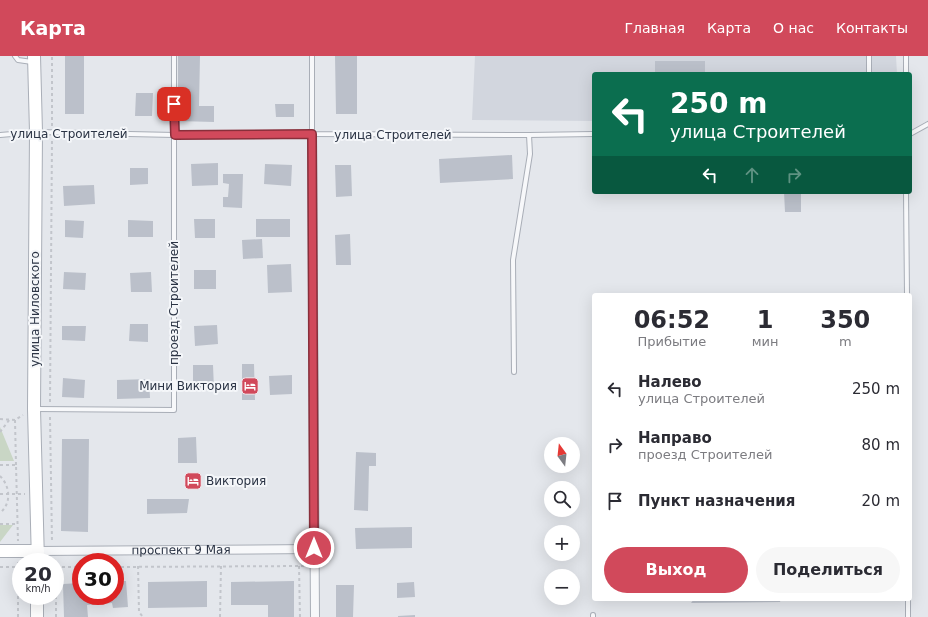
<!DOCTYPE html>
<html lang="ru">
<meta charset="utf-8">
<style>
body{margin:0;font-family:"DejaVu Sans",sans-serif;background:#f7f7f7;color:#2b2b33;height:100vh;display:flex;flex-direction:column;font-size:15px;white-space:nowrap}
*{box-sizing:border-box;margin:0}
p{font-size:13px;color:#7c7c81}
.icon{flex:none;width:22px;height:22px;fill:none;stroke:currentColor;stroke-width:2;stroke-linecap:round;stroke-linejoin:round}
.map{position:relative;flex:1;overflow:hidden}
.sheet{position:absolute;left:592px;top:237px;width:320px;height:308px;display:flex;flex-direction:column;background:#fff;border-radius:4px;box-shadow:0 4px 16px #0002}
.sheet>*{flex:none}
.top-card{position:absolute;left:592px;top:16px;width:320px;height:122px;border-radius:4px;box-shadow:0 4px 16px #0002;background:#0b6e4f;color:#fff;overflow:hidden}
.needle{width:26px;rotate:345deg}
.buttons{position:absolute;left:544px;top:381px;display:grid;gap:8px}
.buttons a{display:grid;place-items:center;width:36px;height:36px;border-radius:50%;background:#fff;box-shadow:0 4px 16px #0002;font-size:20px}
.speed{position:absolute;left:12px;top:497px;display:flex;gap:8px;font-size:20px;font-weight:700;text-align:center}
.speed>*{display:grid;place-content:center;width:52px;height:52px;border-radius:50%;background:#fff;box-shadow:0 4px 16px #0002;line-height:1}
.speed small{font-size:10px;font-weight:400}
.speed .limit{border:6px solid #d22;background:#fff;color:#111}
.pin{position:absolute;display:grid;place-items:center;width:34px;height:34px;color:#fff;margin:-17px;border-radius:8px;box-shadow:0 2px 6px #0006}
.me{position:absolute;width:44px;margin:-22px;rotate:0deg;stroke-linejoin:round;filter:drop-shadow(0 0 3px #0008)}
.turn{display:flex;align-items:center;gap:14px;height:84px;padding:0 12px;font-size:18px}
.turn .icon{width:52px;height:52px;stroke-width:2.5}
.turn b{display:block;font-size:28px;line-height:34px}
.lanes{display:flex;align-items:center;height:38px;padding:0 12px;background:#0003;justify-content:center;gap:20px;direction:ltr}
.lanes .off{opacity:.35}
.eta{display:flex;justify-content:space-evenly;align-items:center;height:68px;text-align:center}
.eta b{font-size:24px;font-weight:600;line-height:28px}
.cta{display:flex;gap:8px;margin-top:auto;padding:8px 12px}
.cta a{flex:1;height:46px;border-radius:24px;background:#d1495b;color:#fff;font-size:16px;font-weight:600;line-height:46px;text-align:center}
.cta a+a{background:#f7f7f7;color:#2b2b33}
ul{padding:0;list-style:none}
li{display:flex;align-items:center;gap:12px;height:56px;padding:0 12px}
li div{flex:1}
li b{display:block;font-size:15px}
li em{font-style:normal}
header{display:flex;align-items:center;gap:24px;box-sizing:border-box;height:56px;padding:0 20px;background:#d1495b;color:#fff}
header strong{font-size:19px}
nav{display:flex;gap:22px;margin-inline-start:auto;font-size:14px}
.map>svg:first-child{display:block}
.built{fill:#d2d6de}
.green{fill:#c9d6c5}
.building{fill:#bbc0ca}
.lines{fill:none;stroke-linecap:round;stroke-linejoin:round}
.lane-casing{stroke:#a9aeb7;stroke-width:6}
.street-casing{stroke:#a9aeb7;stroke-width:10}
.secondary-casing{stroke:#a9aeb7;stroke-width:14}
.path{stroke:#c2c5cb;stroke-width:2;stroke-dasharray:3 3;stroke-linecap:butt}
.lane{stroke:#f7f8fa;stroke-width:4}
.street{stroke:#f7f8fa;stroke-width:8}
.secondary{stroke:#fff;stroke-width:12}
.route-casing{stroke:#882f3b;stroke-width:10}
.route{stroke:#d1495b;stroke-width:7}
.labels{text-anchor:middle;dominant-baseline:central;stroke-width:4;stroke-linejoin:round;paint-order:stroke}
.street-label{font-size:12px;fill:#2b3445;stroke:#f4f6f9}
.poi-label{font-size:12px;fill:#2b3445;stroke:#f4f6f9;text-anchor:end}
</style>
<header>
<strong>Карта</strong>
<nav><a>Главная</a><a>Карта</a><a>О нас</a><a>Контакты</a></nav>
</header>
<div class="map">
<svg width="928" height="561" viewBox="0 0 928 561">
<rect width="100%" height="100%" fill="#e4e7ec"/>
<!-- built -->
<path class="built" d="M 475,0 L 896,0 L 897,18 L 594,18 L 594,65 L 472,64 Z"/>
<!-- green -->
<path class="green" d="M 0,371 L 14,405 L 0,405 Z
M 0,469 L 13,469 L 0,486 Z"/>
<!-- building -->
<path class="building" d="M 65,0 L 84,0 L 84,58 L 65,58 Z
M 178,0 L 200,0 L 199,50 L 214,50 L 214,66 L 178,65 Z
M 335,0 L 357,0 L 357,58 L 336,58 Z
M 655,5 L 705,5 L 705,18 L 655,18 Z
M 136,37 L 153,37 L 152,60 L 135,60 Z
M 275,48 L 294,48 L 294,61 L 276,61 Z
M 512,99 L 513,123 L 440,127 L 439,103 Z
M 218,107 L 218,129 L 192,130 L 191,108 Z
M 265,108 L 292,109 L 291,130 L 264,128 Z
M 335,109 L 351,109 L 352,140 L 336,141 Z
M 130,112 L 148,112 L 148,128 L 130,129 Z
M 223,118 L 243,118 L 242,152 L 223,151 L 223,141 L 228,141 L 229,128 L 223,127 Z
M 94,129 L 95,148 L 64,150 L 63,130 Z
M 784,136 L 801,136 L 801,156 L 785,156 Z
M 194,163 L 215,163 L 215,182 L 195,182 Z
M 256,163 L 290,163 L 290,181 L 256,181 Z
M 65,164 L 84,165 L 83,182 L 65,181 Z
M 128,164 L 153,165 L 153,181 L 128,181 Z
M 350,178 L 351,209 L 336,209 L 335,179 Z
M 262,183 L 263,202 L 243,203 L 242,184 Z
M 291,208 L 292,236 L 268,237 L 267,209 Z
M 194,214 L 216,214 L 216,233 L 194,233 Z
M 64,216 L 86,217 L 85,234 L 63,233 Z
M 151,216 L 152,236 L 131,236 L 130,217 Z
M 130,268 L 148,268 L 148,286 L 129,285 Z
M 217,269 L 218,288 L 195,290 L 194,270 Z
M 62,270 L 86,270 L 85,285 L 62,284 Z
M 242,308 L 254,308 L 255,344 L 242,344 Z
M 193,309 L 213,309 L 214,333 L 193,334 Z
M 292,319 L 292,338 L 270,339 L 269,320 Z
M 63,322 L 85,324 L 84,342 L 62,341 Z
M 149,323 L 150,342 L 117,343 L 117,324 Z
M 196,381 L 197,407 L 178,407 L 178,382 Z
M 62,383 L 89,383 L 88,476 L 61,475 Z
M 356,396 L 376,397 L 376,410 L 369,410 L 368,455 L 354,454 Z
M 147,443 L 189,443 L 187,457 L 147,458 Z
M 412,471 L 412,492 L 356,493 L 355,472 Z
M 115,525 L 126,525 L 128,551 L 113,552 L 112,547 L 87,549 L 88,561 L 64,561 L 63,528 L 81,527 L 81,540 L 115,540 Z
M 207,525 L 207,551 L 148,552 L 148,526 Z
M 294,525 L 294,561 L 268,561 L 268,549 L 231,549 L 231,526 Z
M 414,526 L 415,541 L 397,542 L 397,527 Z
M 336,529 L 354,529 L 353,561 L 336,561 Z
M 694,543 L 781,543 L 780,546 L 691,547 Z
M 415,559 L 415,561 L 398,561 L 398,560 Z"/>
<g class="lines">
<defs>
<path id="lane" d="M 15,0 L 18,4 L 32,6
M 906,0 L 906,18
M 869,18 L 869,0
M 312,78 L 312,0
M 910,78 L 928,68
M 0,79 L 36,76 L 175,79 L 312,78 L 529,79 L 594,78
M 906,136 L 907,239
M 514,316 L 513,204 L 530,98 L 529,79
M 36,353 L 174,354 L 174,0
M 908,543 L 908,561
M 593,559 L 593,561"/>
<g id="street">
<path d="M 312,78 L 315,561"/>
<path id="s1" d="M 38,495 L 314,493"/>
</g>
<path id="secondary" d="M 34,0 L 36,76 L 34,353 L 38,506
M 0,495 L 38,495
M 37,561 L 37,540"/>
</defs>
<!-- lane casing -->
<use href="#lane" class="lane-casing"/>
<!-- street casing -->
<use href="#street" class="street-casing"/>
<!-- secondary casing -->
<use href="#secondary" class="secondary-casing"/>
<!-- path -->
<path class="path" d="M 52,70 L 52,0
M 50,346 L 52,83
M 50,361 L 52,486
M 0,363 L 15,364 L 23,359
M 15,364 L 16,409
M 0,376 L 10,363
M 0,409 L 16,409 L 18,485
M 0,420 C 10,430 12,447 0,457
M 0,438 L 25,438
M 0,468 L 18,468
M 55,504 L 56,511 L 56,561
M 138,510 L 139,556 L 143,561
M 299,510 L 300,561
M 0,511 L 21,511
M 56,511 L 81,511
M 115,511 L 306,510
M 18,561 L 18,506
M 220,561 L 221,510"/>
<!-- lane -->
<use href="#lane" class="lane"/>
<!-- street -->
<use href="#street" class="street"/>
<!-- secondary -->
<use href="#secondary" class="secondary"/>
</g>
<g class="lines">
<defs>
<path id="route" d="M 174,48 L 175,79 L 312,78 L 314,492"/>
</defs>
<!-- route casing -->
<use href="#route" class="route-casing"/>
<!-- route -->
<use href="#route" class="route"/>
</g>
<!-- icons -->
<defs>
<symbol id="hotel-square" viewBox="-11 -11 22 22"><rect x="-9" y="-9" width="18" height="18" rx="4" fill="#d1495b" stroke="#f4f6f9"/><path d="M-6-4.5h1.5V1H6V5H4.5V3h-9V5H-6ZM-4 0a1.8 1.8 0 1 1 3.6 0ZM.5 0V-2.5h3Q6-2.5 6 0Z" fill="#fff"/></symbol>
</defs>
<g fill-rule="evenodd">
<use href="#hotel-square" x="240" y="320" width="20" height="20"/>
<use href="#hotel-square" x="183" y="415" width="20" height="20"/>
</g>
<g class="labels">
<!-- street labels -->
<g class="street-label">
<text x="69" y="78">улица Строителей</text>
<text x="393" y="79">улица Строителей</text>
<text transform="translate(174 247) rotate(-90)">проезд Строителей</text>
<text transform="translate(35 253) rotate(-90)">улица Ниловского</text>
<text stroke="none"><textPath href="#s1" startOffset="143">проспект 9 Мая</textPath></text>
</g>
<!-- poi labels -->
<g class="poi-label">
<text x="237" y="330">Мини Виктория</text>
<text x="206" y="425" text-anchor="start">Виктория</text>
</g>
</g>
</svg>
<div class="buttons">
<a><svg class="needle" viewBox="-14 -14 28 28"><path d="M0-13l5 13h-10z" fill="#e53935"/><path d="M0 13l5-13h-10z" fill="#7c7c81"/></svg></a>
<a><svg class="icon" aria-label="search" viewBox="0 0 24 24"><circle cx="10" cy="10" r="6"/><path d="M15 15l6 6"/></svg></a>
<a>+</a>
<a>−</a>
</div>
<div class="speed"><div>20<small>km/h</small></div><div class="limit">30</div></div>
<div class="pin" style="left:174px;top:48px;background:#d93025"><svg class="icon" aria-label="arrive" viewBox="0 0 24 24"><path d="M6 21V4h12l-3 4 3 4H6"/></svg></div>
<svg class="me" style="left:314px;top:492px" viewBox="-20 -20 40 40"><circle r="17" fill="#d1495b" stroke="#fff" stroke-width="3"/><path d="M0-11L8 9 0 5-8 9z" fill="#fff"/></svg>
<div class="top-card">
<div class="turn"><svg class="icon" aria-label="left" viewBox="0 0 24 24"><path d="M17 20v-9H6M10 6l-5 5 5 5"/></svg><div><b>250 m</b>улица Строителей</div></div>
<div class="lanes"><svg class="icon" aria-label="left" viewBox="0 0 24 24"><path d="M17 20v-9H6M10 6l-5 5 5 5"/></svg><svg class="icon off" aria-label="ahead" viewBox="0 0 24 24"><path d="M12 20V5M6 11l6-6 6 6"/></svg><svg class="icon off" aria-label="right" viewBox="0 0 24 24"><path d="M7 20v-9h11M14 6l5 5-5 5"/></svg></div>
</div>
<section class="sheet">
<div class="eta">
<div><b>06:52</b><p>Прибытие</p></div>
<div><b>1</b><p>мин</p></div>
<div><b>350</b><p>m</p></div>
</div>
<ul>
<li><svg class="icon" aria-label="left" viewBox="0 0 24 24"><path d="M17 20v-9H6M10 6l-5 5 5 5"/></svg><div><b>Налево</b><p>улица Строителей</p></div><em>250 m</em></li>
<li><svg class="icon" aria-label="right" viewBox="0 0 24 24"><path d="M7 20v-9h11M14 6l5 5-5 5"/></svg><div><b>Направо</b><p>проезд Строителей</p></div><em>80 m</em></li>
<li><svg class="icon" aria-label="arrive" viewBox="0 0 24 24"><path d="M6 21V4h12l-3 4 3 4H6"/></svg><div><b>Пункт назначения</b></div><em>20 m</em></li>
</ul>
<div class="cta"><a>Выход</a><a>Поделиться</a></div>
</section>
</div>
